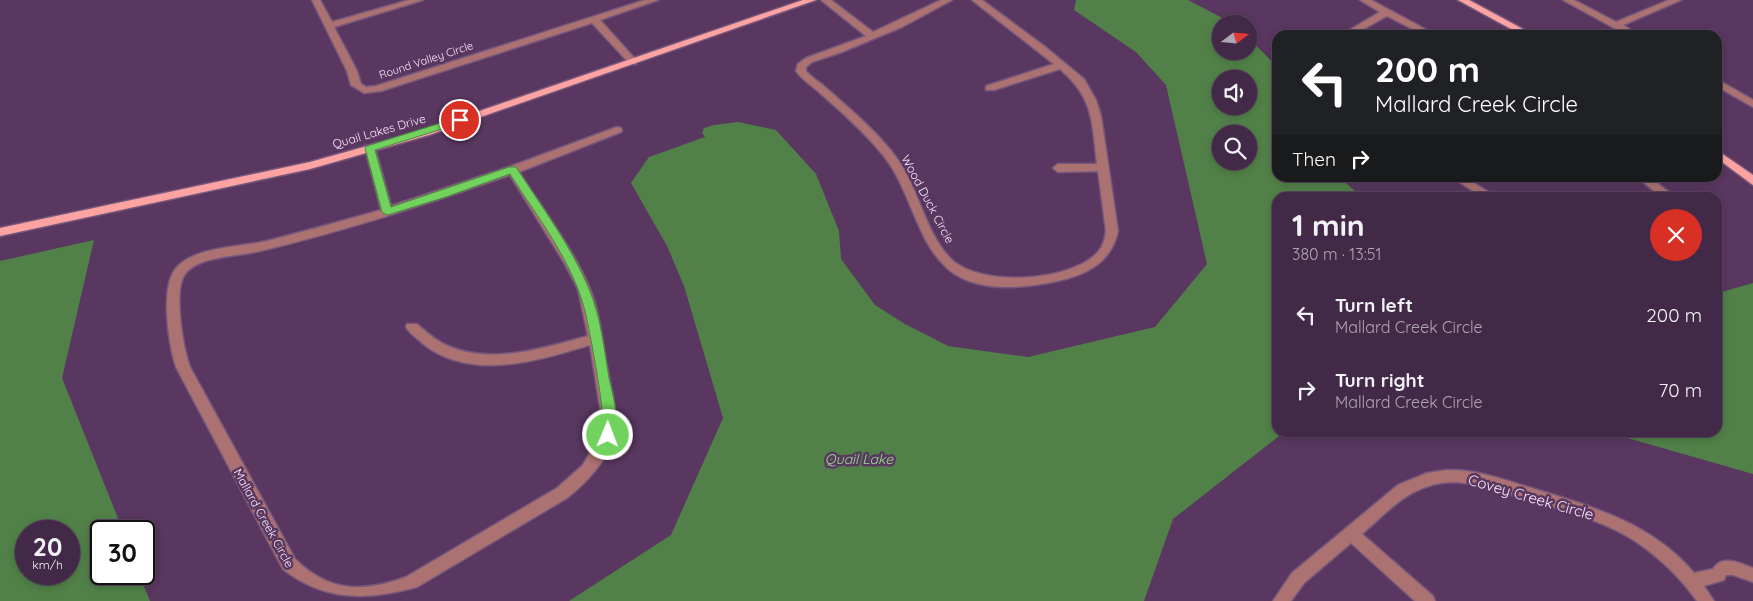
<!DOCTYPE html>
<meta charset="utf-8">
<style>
body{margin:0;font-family:Quicksand,sans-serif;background:#4a314f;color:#f1f3f6;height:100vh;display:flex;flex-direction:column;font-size:19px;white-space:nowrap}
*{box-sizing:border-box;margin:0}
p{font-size:16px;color:#afa6b4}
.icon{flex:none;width:28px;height:28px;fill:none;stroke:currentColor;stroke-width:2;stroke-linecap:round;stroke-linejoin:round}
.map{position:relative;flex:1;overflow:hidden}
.details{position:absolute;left:1272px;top:192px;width:450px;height:245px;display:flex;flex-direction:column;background:#432948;border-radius:15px;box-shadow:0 2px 8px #0003,0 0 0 1px #5b4560}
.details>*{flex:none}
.top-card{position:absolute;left:1272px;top:30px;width:450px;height:152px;border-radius:15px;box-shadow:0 2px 8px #0003,0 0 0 1px #5b4560;background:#202124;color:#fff;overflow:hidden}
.needle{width:32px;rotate:74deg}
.controls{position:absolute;left:1212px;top:15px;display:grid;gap:10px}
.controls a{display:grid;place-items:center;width:45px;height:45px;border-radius:50%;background:#432948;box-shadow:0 2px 8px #0003,0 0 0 1px #5b4560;font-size:25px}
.speed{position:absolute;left:15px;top:520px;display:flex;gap:10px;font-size:25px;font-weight:700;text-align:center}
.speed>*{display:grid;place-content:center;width:65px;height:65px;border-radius:50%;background:#432948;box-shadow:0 2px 8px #0003,0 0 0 1px #5b4560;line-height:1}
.speed small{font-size:12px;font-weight:400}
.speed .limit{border:2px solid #111;border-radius:8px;background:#fff;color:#111}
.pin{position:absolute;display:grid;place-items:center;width:42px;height:42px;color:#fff;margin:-21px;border:2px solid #fff;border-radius:50%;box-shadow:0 1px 5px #0007}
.me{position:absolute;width:55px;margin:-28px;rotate:1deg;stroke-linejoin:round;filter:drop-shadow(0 0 4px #0008)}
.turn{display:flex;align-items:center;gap:18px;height:105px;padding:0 20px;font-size:22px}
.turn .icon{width:65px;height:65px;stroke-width:2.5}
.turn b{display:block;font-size:35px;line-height:42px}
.then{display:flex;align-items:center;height:48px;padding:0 20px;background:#0003;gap:10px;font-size:19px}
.round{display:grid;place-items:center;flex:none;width:52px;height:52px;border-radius:26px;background:#4a314f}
.headline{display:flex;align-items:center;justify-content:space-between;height:85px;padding:0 20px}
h1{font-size:30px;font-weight:700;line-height:38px}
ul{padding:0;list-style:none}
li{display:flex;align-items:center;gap:15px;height:75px;padding:0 20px}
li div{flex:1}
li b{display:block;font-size:19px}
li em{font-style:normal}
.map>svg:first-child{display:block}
.water{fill:#518148;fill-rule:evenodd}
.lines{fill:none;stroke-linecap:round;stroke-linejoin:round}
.minor-casing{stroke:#76577c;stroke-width:3}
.major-casing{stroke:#76577c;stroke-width:3}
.minor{fill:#ab7271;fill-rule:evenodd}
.major{fill:#fea3a2;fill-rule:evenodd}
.route{fill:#72d25e;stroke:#4a883d}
.labels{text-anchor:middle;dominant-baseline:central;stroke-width:5;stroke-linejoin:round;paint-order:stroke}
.far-street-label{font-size:11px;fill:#f9e9fd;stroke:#593760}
.street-label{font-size:12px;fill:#f9e9fd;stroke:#593760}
.water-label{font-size:14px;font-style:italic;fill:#9ade8c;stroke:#593760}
.near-street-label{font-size:15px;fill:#f9e9fd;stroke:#593760}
</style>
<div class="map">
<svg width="1753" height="601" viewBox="0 0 1753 601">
<rect width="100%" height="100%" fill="#593760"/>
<!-- water -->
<path class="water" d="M 1076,0 L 1188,0 L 1230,22 L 1233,24 L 1221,24 L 1221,51 L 1249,51 L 1249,38 L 1277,67 L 1278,178 L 1340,178 L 1362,197 L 1278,198 L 1278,432 L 1283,433 L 1173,519 L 1144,601 L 569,601 L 671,535 L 723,418 L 684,286 L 667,246 L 631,183 L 649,157 L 705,137 L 702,133 L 704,128 L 714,125 L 738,122 L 776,130 L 816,174 L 839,231 L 841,259 L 875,305 L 905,324 L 948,346 L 1028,357 L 1155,327 L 1207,264 L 1166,85 L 1136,52 L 1074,10 ZM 1221,79 L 1249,79 L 1249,106 L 1221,106 ZM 1221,134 L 1249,134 L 1249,161 L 1221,161 Z
M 94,240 L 62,378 L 123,531 L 101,531 L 101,574 L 139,574 L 150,601 L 0,601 L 0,261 ZM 26,531 L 69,531 L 69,574 L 26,574 Z
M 1753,283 L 1753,474 L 1610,433 L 1718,432 L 1718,293 Z"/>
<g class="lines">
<defs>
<path id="minor" d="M 312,0 L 320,0 L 332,22 L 409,0 L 423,0 L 334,27 L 357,71 L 361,84 L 366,87 L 376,86 L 645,0 L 658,0 L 600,20 L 636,60 L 636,64 L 630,64 L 592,23 L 381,91 L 364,93 L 351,85 L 347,71 Z
M 821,0 L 831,0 L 873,32 L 941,0 L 952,0 L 902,27 L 842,52 L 812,62 L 806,67 L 806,71 C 812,78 820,82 826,88 C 851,110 879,133 898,160 C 919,190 926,235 952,260 C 982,287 1071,282 1098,252 C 1103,246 1105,239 1106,231 L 1098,171 L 1058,172 L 1053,168 L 1058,164 L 1097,164 C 1092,122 1094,98 1060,69 L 994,90 L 986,90 L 986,86 L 1054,64 L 972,0 L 982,0 L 1044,46 L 1084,79 L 1096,100 L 1101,116 L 1118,231 C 1112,259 1092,272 1066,279 C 1029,288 972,296 943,264 C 932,253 925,240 919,226 C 908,202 900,176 883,155 C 865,133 843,113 821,94 C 813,86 803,81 796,71 L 798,64 L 806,58 L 866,36 Z
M 1360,0 L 1371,0 L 1436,35 L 1424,35 L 1387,16 L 1353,35 L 1341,35 L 1380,12 Z
M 1563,0 L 1574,0 L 1616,22 L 1669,0 L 1681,0 L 1623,25 L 1639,35 L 1627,35 Z
M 1718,80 L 1753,100 L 1753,107 L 1718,87 Z
M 617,127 L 621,128 L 622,130 L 621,132 L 519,172 C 542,208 574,250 590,289 C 600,313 602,341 607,367 C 610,384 615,402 616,419 C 617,451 590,480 567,498 L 417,587 C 366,601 324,601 283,569 L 176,367 C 169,345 159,286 177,267 C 195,247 241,247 267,241 C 305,231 343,221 381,210 L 365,148 L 366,146 L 374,146 L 375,148 L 391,206 L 509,167 ZM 510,175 L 565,264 L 578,289 L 588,336 C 544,348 492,365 448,346 C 436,341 426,332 417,324 L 407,324 L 406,327 C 409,333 417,338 422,343 C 470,382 537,361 590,345 L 602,420 L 597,442 L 582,466 L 557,488 L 406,577 C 362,593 329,592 295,559 L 190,367 C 183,348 173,290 185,274 C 198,256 240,256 260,251 C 345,231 428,204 510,175 Z
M 1453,178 L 1466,178 L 1498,198 L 1484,198 Z
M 1638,178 L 1651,178 L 1676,198 L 1663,198 Z
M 1447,470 C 1475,469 1502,479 1528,487 C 1590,506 1651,522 1694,573 L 1713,569 C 1722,554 1740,563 1753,568 L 1753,582 L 1733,575 L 1726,575 L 1724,580 L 1704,586 L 1714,601 L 1697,601 C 1680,577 1659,557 1635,541 C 1603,520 1564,511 1529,500 C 1505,493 1480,484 1455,482 C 1446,482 1437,483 1429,486 C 1403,493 1382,517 1362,534 L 1433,596 L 1435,601 L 1415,601 L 1351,543 L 1304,583 L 1291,601 L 1273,601 L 1292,573 L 1398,485 L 1427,473 Z"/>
<path id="major" d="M 803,0 L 816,0 L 429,135 L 310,169 L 0,236 L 0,228 L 310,162 L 421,131 Z
M 1458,0 L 1469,0 L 1534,35 L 1522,35 Z
M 1718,151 L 1753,175 L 1753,185 L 1718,159 Z"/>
</defs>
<!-- minor casing -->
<use href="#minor" class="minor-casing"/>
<!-- major casing -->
<use href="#major" class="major-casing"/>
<!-- minor -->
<use href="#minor" class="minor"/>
<!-- major -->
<use href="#major" class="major"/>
</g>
<!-- route -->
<path class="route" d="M 460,117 L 464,118 L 464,122 L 375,150 L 391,207 L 509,167 L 516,167 C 541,206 572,247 589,289 C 601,317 604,349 609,378 C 613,396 621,422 612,439 L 608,440 L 603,439 C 600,432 604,424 603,416 C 599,382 593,348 586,315 C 574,263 538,218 510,174 L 446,197 L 391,214 L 387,215 L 382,212 L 365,148 L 367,146 Z"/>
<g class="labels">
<!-- far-street labels -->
<g class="far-street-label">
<text transform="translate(426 60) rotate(-18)">Round Valley Circle</text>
</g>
<!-- street labels -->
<g class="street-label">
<text transform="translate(379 131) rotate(-16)">Quail Lakes Drive</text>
<text transform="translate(928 199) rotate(62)">Wood Duck Circle</text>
<text transform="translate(264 518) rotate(61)">Mallard Creek Circle</text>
</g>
<!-- water labels -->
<g class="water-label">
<text x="859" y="459">Quail Lake</text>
</g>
<!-- near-street labels -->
<g class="near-street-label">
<text transform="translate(1531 497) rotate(16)">Covey Creek Circle</text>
</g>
</g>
</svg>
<div class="controls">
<a><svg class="needle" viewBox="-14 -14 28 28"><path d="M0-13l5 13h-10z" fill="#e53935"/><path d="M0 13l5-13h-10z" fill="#afa6b4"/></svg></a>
<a><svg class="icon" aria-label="sound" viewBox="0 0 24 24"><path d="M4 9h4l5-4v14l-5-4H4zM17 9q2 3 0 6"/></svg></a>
<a><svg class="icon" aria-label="search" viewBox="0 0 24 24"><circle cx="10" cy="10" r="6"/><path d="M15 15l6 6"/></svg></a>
</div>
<div class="speed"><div>20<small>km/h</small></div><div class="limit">30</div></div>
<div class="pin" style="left:460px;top:120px;background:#d93025"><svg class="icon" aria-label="arrive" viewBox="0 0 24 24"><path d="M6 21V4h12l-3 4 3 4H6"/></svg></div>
<svg class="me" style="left:608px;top:435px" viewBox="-20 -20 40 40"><circle r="17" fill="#72d25e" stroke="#fff" stroke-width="3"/><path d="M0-11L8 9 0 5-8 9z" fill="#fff"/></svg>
<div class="top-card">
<div class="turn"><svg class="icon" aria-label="left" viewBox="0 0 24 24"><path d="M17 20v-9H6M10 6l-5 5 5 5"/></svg><div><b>200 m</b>Mallard Creek Circle</div></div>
<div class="then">Then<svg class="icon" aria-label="right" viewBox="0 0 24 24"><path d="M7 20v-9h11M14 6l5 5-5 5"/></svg></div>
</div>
<section class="details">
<div class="headline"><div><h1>1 min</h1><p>380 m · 13:51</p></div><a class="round" style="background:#d93025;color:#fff"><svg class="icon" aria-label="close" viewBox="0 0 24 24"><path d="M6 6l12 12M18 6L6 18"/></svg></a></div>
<ul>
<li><svg class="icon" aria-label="left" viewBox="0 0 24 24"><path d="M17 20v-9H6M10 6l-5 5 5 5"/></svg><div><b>Turn left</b><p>Mallard Creek Circle</p></div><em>200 m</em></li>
<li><svg class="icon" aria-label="right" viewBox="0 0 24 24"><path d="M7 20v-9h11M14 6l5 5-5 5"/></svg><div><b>Turn right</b><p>Mallard Creek Circle</p></div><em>70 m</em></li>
</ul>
</section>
</div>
